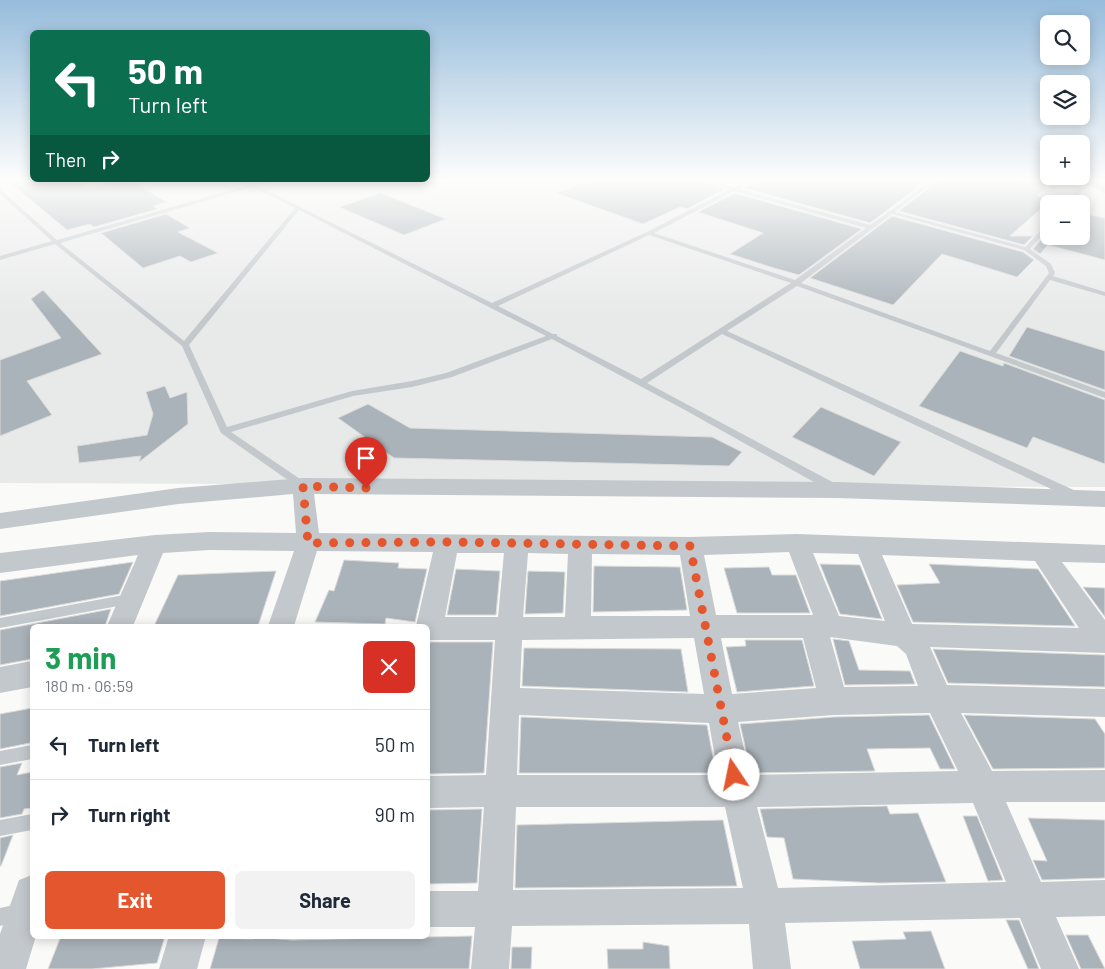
<!DOCTYPE html>
<meta charset="utf-8">
<style>
body{margin:0;font-family:Barlow,sans-serif;background:#f2f2f3;color:#1f2937;height:100vh;display:flex;flex-direction:column;font-size:19px;white-space:nowrap}
*{box-sizing:border-box;margin:0}
p{font-size:16px;color:#747a83}
.icon{flex:none;width:28px;height:28px;fill:none;stroke:currentColor;stroke-width:2;stroke-linecap:round;stroke-linejoin:round}
.map{position:relative;flex:1;overflow:hidden}
.details{position:absolute;left:30px;top:624px;width:400px;height:315px;display:flex;flex-direction:column;background:#fff;border-radius:8px;box-shadow:0 2px 12px #0003}
.details>*{flex:none}
.guide{position:absolute;left:30px;top:30px;width:400px;height:152px;border-radius:8px;box-shadow:0 2px 12px #0003;background:#0b6e4f;color:#fff;overflow:hidden}
.buttons{position:absolute;left:1040px;top:15px;display:grid;gap:10px}
.buttons a{display:grid;place-items:center;width:50px;height:50px;border-radius:8px;background:#fff;box-shadow:0 2px 12px #0003;font-size:25px}
.pin{position:absolute;display:grid;place-items:center;width:42px;height:42px;color:#fff;margin:-51px -21px;border-radius:50% 50% 50% 0;rotate:-45deg;box-shadow:0 0 5px #0007}
.pin .icon{rotate:45deg}
.me{position:absolute;width:55px;margin:-28px;rotate:349deg;stroke-linejoin:round;filter:drop-shadow(0 0 4px #0008)}
.turn{display:flex;align-items:center;gap:18px;height:105px;padding:0 15px;font-size:22px}
.turn .icon{width:65px;height:65px;stroke-width:2.5}
.turn b{display:block;font-size:35px;line-height:42px}
.then{display:flex;align-items:center;height:48px;padding:0 15px;background:#0003;gap:10px;font-size:19px}
.round{display:grid;place-items:center;flex:none;width:52px;height:52px;border-radius:8px;background:#f2f2f3}
.summary{display:flex;align-items:center;justify-content:space-between;height:85px;padding:0 15px}
h1{font-size:30px;font-weight:700;line-height:38px;color:#1e9e55}
.primary-button{display:flex;gap:10px;margin-top:auto;padding:10px 15px}
.primary-button a{flex:1;height:58px;border-radius:8px;background:#e4572e;color:#fff;font-size:20px;font-weight:700;line-height:58px;text-align:center}
.primary-button a+a{background:#f2f2f3;color:#1f2937}
ul{padding:0;list-style:none}
li{display:flex;align-items:center;gap:15px;height:70px;padding:0 15px;border-top:1px solid #e0e1e3}
li div{flex:1}
li b{display:block;font-size:19px}
li em{font-style:normal}
.map>svg:first-child{display:block}
.built{fill:#e8e9e9;fill-rule:evenodd}
.building{fill:#aab3b9;stroke:#dcdcda}
.lines{fill:none;stroke-linecap:round;stroke-linejoin:round}
.lane{fill:#c3c8cc;fill-rule:evenodd}
.street{fill:#c3c8cc;fill-rule:evenodd}
.route{stroke:#e4572e;stroke-width:9;stroke-dasharray:0 16.2}
</style>
<div class="map">
<svg width="1105" height="969" viewBox="0 0 1105 969">
<rect width="100%" height="100%" fill="#fafaf8"/>
<!-- built -->
<path class="built" d="M 0,179 L 1072,179 L 1105,193 L 1105,487 L 0,483 ZM 1049,204 L 1081,204 L 1081,236 L 1049,236 Z"/>
<!-- building -->
<path class="building" d="M 593,179 L 696,179 L 725,189 L 687,209 L 680,207 L 643,224 L 556,193 Z
M 758,179 L 929,179 L 870,223 L 744,188 Z
M 940,179 L 1053,179 L 1037,196 L 1052,199 L 1010,236 L 1033,236 L 1024,245 L 899,211 Z
M 7,180 L 75,180 L 87,188 L 130,180 L 167,202 L 153,206 L 158,209 L 94,227 L 90,224 L 67,230 Z
M 381,193 L 446,219 L 404,235 L 339,207 Z
M 735,193 L 862,229 L 799,275 L 774,268 L 730,254 L 763,233 L 698,212 Z
M 1081,213 L 1105,218 L 1105,260 L 1048,245 L 1040,254 L 1033,249 L 1044,236 L 1081,236 Z
M 166,214 L 190,228 L 178,232 L 218,253 L 191,262 L 180,256 L 143,268 L 101,233 Z
M 892,216 L 1023,252 L 1034,260 L 1017,277 L 942,254 L 893,305 L 810,278 Z
M 43,290 L 102,354 L 27,381 L 52,415 L 0,436 L 0,360 L 61,338 L 31,299 Z
M 1027,327 L 1105,351 L 1105,390 L 1009,356 Z
M 960,351 L 1003,366 L 1004,363 L 1105,400 L 1105,464 L 1033,437 L 1027,448 L 919,406 Z
M 165,386 L 170,398 L 187,392 L 188,424 L 139,462 L 141,456 L 79,463 L 77,446 L 147,435 L 153,414 L 146,392 Z
M 368,404 L 410,428 L 712,437 L 742,452 L 729,466 L 394,458 L 338,418 Z
M 821,407 L 901,442 L 874,476 L 792,437 Z
M 344,560 L 399,563 L 398,568 L 427,569 L 415,622 L 386,618 L 385,624 L 315,622 L 329,590 L 334,591 Z
M 133,562 L 119,594 L 0,616 L 0,581 Z
M 820,564 L 860,565 L 882,619 L 840,614 Z
M 929,564 L 1038,569 L 1075,626 L 913,622 L 897,585 L 940,583 Z
M 594,566 L 680,567 L 687,610 L 593,612 Z
M 769,567 L 772,575 L 796,575 L 810,613 L 737,613 L 724,568 Z
M 456,569 L 500,571 L 496,615 L 447,615 Z
M 276,571 L 258,626 L 154,626 L 178,575 Z
M 528,571 L 565,572 L 563,613 L 525,614 Z
M 1083,587 L 1105,588 L 1105,617 Z
M 111,609 L 105,626 L 32,626 L 32,659 L 0,665 L 0,630 Z
M 833,639 L 849,641 L 859,670 L 910,671 L 915,684 L 845,685 Z
M 745,640 L 802,640 L 814,686 L 737,692 L 726,647 L 746,646 Z
M 428,642 L 493,642 L 484,773 L 428,774 Z
M 524,648 L 681,649 L 688,692 L 522,686 Z
M 933,649 L 1105,655 L 1105,687 L 948,683 Z
M 32,708 L 32,737 L 30,743 L 0,749 L 0,714 Z
M 929,715 L 955,769 L 940,769 L 930,748 L 867,749 L 875,771 L 751,773 L 740,724 L 834,717 Z
M 964,715 L 1095,719 L 1105,734 L 1105,768 L 993,769 Z
M 521,717 L 707,725 L 716,773 L 519,773 Z
M 22,763 L 17,775 L 32,772 L 32,808 L 24,809 L 22,814 L 0,818 L 0,767 Z
M 887,806 L 890,814 L 918,813 L 946,882 L 879,883 L 793,879 L 784,838 L 767,837 L 760,809 Z
M 482,809 L 477,883 L 428,884 L 428,810 Z
M 963,816 L 977,816 L 1003,880 L 988,881 Z
M 1028,818 L 1105,820 L 1105,878 L 1042,880 L 1033,860 L 1047,861 Z
M 723,820 L 737,886 L 515,888 L 517,825 Z
M 13,835 L 1,866 L 0,866 L 0,838 Z
M 1006,920 L 1019,920 L 1039,969 L 1028,969 Z
M 931,931 L 945,969 L 860,969 L 852,941 L 906,939 L 903,932 Z
M 1066,935 L 1088,935 L 1105,969 L 1081,969 Z
M 61,936 L 165,936 L 157,963 L 92,969 L 48,969 Z
M 472,936 L 469,969 L 210,969 L 219,938 L 253,939 L 254,937 L 292,940 Z
M 643,942 L 669,946 L 670,969 L 608,969 L 607,949 L 643,949 Z
M 512,947 L 532,947 L 531,969 L 511,969 Z"/>
<g class="lines">
<!-- lane -->
<path class="lane" d="M 698,179 L 706,179 L 734,187 L 750,179 L 756,179 L 739,189 L 870,225 L 887,213 L 887,211 L 890,211 L 932,179 L 938,179 L 895,212 L 1025,247 L 1049,222 L 1049,228 L 1030,249 L 1051,264 L 1055,273 L 1053,276 L 1105,292 L 1105,296 L 1050,280 L 996,353 L 1105,392 L 1105,398 L 797,286 L 727,331 L 1078,492 L 1079,495 L 1078,498 L 1070,498 L 722,334 L 647,383 L 838,485 L 839,488 L 838,491 L 830,491 L 685,410 L 552,339 L 452,377 L 412,387 L 353,396 L 231,432 L 306,483 L 307,486 L 306,489 L 302,490 L 221,433 L 182,346 L 55,244 L 0,260 L 0,256 L 52,241 L 0,194 L 0,189 L 57,240 L 249,185 L 240,180 L 247,180 L 254,184 L 267,180 L 275,180 L 258,186 L 492,303 L 647,232 L 730,189 ZM 253,187 L 295,208 L 184,341 L 60,243 ZM 735,191 L 866,228 L 795,280 L 654,233 ZM 299,210 L 546,336 L 446,373 L 412,381 L 352,391 L 227,427 L 189,345 ZM 892,214 L 1024,250 L 1046,266 L 1049,273 L 990,351 L 801,283 ZM 649,235 L 791,283 L 641,379 L 557,336 L 557,334 L 553,334 L 498,306 Z
M 1085,181 L 1090,182 L 1071,204 L 1065,204 Z
M 129,594 L 133,595 L 135,599 L 133,603 L 129,604 L 0,628 L 0,618 Z
M 32,745 L 32,759 L 0,765 L 0,751 Z
M 32,814 L 32,830 L 0,836 L 0,820 Z
M 18,904 L 24,907 L 27,913 L 24,919 L 0,926 L 0,908 Z"/>
<!-- street -->
<path class="street" d="M 1075,179 L 1090,179 L 1105,186 L 1105,193 Z
M 303,478 L 837,482 L 1105,491 L 1105,507 L 837,498 L 314,494 L 319,533 L 690,537 L 797,534 L 1105,545 L 1105,563 L 1062,562 L 1105,620 L 1105,653 L 930,647 L 947,685 L 1105,689 L 1105,717 L 961,713 L 992,771 L 1105,770 L 1105,802 L 1006,802 L 1041,882 L 1105,880 L 1105,916 L 1056,917 L 1079,969 L 1041,969 L 1020,918 L 785,923 L 791,969 L 753,969 L 749,924 L 512,926 L 509,969 L 471,969 L 475,927 L 428,927 L 428,891 L 478,891 L 484,807 L 428,808 L 428,776 L 486,775 L 495,640 L 428,640 L 428,626 L 416,626 L 433,552 L 317,551 L 294,626 L 268,626 L 294,551 L 209,550 L 163,553 L 133,626 L 107,626 L 138,555 L 0,573 L 0,553 L 155,535 L 209,532 L 296,533 L 293,494 L 178,504 L 0,529 L 0,513 L 178,488 ZM 789,552 L 813,615 L 716,615 L 704,555 ZM 457,553 L 504,553 L 498,617 L 445,617 ZM 528,553 L 568,554 L 565,617 L 523,617 ZM 813,553 L 858,554 L 885,621 L 839,616 ZM 592,554 L 680,555 L 690,616 L 591,616 ZM 882,555 L 1035,561 L 1079,628 L 912,624 ZM 830,637 L 897,646 L 906,654 L 918,686 L 844,687 ZM 694,638 L 704,694 L 520,688 L 522,640 ZM 721,638 L 803,638 L 816,688 L 732,694 ZM 930,713 L 958,771 L 750,775 L 738,722 L 834,715 ZM 519,715 L 709,723 L 718,775 L 517,775 ZM 973,803 L 1006,882 L 778,888 L 757,807 ZM 516,807 L 725,807 L 743,888 L 513,890 Z
M 32,661 L 32,687 L 0,693 L 0,667 Z
M 32,875 L 32,936 L 36,936 L 26,969 L 0,969 L 0,934 L 19,880 Z
M 169,936 L 206,936 L 197,969 L 159,969 Z"/>
</g>
<!-- sky -->
<linearGradient id="sky" x2="0" y2="1"><stop stop-color="#96bcdc"/><stop offset="0.57" stop-color="#fdfdfc"/><stop offset="1" stop-color="#fdfdfc" stop-opacity="0"/></linearGradient>
<rect width="1105" height="315" fill="url(#sky)"/>
<g class="lines">
<!-- route -->
<path class="route" d="M 366,488 L 303,486 L 308,543 L 447,542 L 690,546 L 734,775"/>
</g>
</svg>
<div class="buttons">
<a><svg class="icon" aria-label="search" viewBox="0 0 24 24"><circle cx="10" cy="10" r="6"/><path d="M15 15l6 6"/></svg></a>
<a><svg class="icon" aria-label="layers" viewBox="0 0 24 24"><path d="M12 4l9 5-9 5-9-5zM3 14l9 5 9-5"/></svg></a>
<a>+</a>
<a>−</a>
</div>
<div class="pin" style="left:366px;top:488px;background:#d93025"><svg class="icon" aria-label="arrive" viewBox="0 0 24 24"><path d="M6 21V4h12l-3 4 3 4H6"/></svg></div>
<svg class="me" style="left:734px;top:775px" viewBox="-20 -20 40 40"><circle r="19" fill="#fff"/><path d="M0-13L10 11 0 6-10 11z" fill="#e4572e"/></svg>
<div class="guide">
<div class="turn"><svg class="icon" aria-label="left" viewBox="0 0 24 24"><path d="M17 20v-9H6M10 6l-5 5 5 5"/></svg><div><b>50 m</b>Turn left</div></div>
<div class="then">Then<svg class="icon" aria-label="right" viewBox="0 0 24 24"><path d="M7 20v-9h11M14 6l5 5-5 5"/></svg></div>
</div>
<section class="details">
<div class="summary"><div><h1>3 min</h1><p>180 m · 06:59</p></div><a class="round" style="background:#d93025;color:#fff"><svg class="icon" aria-label="close" viewBox="0 0 24 24"><path d="M6 6l12 12M18 6L6 18"/></svg></a></div>
<ul>
<li><svg class="icon" aria-label="left" viewBox="0 0 24 24"><path d="M17 20v-9H6M10 6l-5 5 5 5"/></svg><div><b>Turn left</b></div><em>50 m</em></li>
<li><svg class="icon" aria-label="right" viewBox="0 0 24 24"><path d="M7 20v-9h11M14 6l5 5-5 5"/></svg><div><b>Turn right</b></div><em>90 m</em></li>
</ul>
<div class="primary-button"><a>Exit</a><a>Share</a></div>
</section>
</div>
